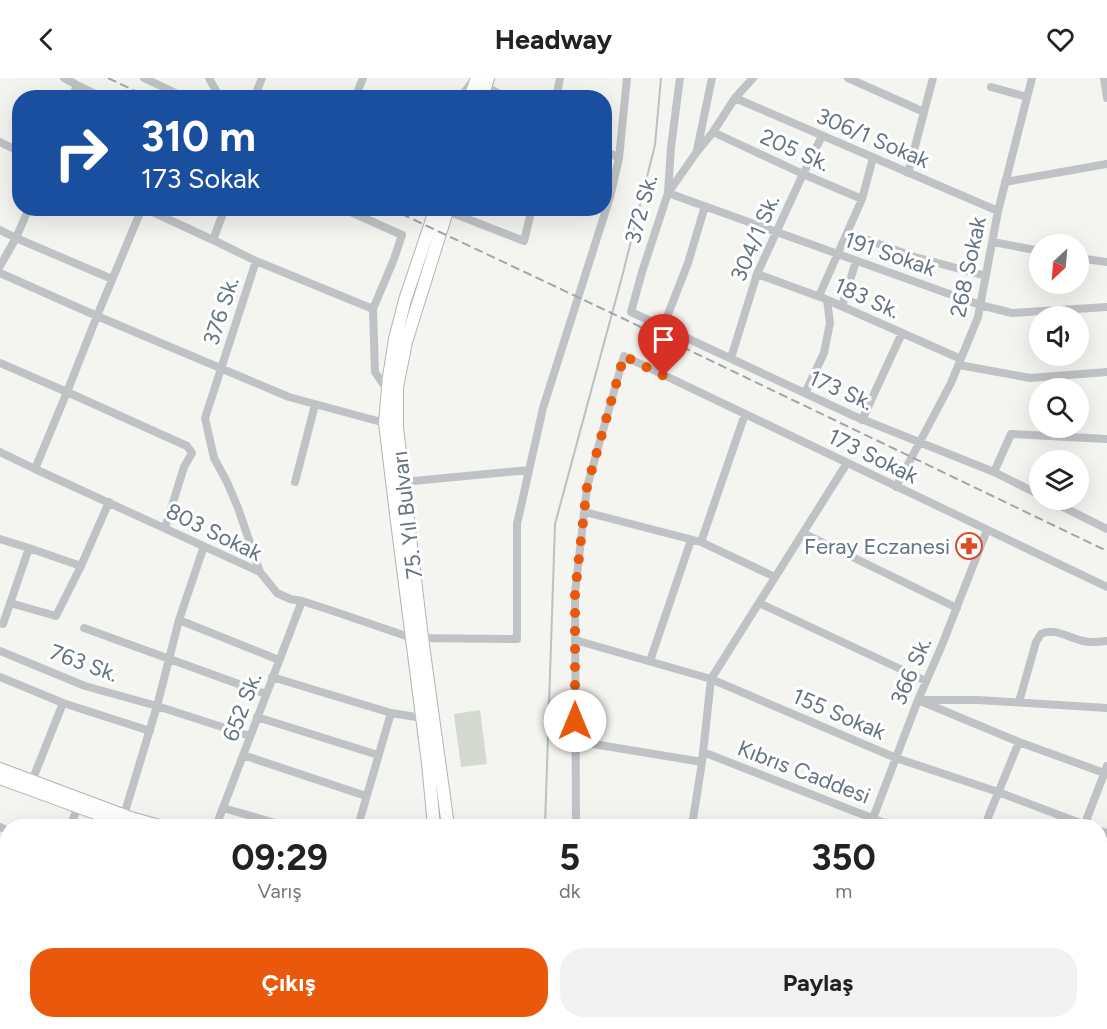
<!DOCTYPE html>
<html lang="tr">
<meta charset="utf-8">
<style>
body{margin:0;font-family:Figtree,sans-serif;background:#f2f2f2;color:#222;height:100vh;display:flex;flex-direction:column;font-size:22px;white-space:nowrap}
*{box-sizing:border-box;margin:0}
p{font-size:20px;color:#767676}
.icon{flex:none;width:33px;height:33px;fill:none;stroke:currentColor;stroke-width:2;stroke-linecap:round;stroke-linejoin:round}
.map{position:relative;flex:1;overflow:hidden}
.side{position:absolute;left:0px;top:741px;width:1107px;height:210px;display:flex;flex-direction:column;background:#fff;border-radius:24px 24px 0 0;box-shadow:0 6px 24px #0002}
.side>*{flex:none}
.top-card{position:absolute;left:12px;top:12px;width:600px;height:126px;border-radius:24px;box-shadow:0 6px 24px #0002;background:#1a4fa0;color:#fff;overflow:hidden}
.needle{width:39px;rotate:206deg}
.controls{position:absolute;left:1029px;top:156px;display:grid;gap:12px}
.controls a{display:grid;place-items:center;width:60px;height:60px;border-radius:50%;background:#fff;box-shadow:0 6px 24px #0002;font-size:30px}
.pin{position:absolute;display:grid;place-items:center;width:51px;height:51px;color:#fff;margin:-62px -26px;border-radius:50% 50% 50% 0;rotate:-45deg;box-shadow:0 0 6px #0007}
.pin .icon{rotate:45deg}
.me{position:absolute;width:66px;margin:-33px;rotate:0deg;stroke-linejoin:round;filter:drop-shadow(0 0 4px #0008)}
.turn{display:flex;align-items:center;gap:21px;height:126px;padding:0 30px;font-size:27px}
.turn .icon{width:78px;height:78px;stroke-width:2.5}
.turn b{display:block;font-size:42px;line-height:51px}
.eta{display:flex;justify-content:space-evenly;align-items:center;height:102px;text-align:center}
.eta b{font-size:36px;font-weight:700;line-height:42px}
.primary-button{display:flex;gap:12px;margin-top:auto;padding:12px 30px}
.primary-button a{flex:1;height:69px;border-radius:24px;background:#ea580c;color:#fff;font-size:24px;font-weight:700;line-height:69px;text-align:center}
.primary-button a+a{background:#f2f2f2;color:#222}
header{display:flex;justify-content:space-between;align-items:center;height:78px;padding:0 30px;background:#fff;font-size:27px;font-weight:700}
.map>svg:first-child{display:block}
.built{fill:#e4e5e3}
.green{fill:#d5dad1}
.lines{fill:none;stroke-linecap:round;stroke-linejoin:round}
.stream{stroke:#b6c2c6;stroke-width:2}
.secondary-casing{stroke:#afb5b9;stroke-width:14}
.minor{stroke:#bfc3c6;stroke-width:8}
.tertiary{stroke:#bfc3c6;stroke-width:10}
.secondary{stroke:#fff;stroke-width:12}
.rail{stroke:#a0a6ab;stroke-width:2;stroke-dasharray:9 4.5;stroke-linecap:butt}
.route{stroke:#ea580c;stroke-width:10;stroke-dasharray:0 18}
.labels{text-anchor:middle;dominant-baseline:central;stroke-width:6;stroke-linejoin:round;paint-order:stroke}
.street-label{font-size:22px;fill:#647480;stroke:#fff}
.poi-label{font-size:22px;fill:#647480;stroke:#fff;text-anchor:end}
</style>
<header><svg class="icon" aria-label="back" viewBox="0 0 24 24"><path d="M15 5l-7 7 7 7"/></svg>Headway<svg class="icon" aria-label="heart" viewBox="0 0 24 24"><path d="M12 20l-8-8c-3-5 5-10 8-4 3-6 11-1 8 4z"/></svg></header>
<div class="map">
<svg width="1107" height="951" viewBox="0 0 1107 951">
<rect width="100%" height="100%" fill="#f4f4f0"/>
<!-- built -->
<path class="built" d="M 83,944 L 179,944 L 191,951 L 78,951 Z
M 237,944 L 338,944 L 332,951 L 232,951 Z"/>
<!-- green -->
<path class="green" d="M 480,632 L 487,686 L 461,689 L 454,636 Z"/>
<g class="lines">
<!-- stream -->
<path class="stream" d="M 545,748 L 555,446 L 623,195 L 655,67 L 661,0
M 557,944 L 558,951"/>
<defs>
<path id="secondary" d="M 470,20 L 477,0
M 482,20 L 488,0
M 0,691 L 131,740 L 159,748
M 0,700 L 131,748
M 434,748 L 428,685 L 396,436 L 385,345 L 389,299 L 395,261 L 405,222 L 436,130
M 448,748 L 422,560 L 397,350 L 397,309 L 406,264 L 448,130
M 673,944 L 690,951"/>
</defs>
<!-- secondary casing -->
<use href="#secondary" class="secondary-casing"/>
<!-- minor -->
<path class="minor" d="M 64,0 L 77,7 L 72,20
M 144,0 L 186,20
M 209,0 L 220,20
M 680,0 L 671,69 L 668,115 L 642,194 L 631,234 L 854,338 L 994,394 L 1040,417
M 753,0 L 735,20 L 713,54 L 696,75 L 668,115 L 980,227 L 1012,235 L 1107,229
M 848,0 L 924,34
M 1104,0 L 1107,20
M 77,7 L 104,20
M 483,7 L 507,20
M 991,9 L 1027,19
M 254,20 L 262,0
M 355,20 L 363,0
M 460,20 L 473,3
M 556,20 L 560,0
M 735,20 L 998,133
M 713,54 L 803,96 L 862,121
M 0,64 L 20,74
M 604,72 L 619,80
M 697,72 L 712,0
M 908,95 L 933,0
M 1005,104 L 1107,86
M 29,130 L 16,160 L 112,201
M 144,130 L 213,162 L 256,183
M 342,130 L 402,157 L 394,181 L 373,231
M 447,133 L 524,163 L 532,130
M 0,152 L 16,160 L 0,188
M 848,155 L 915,179 L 986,198
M 213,162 L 225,130
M 993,164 L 1040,173
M 1078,180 L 1107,184
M 0,195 L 97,238 L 142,130
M 757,196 L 823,220 L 961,281
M 819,218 L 862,121 L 873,80
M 842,228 L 856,183
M 663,249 L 688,185 L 705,128
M 731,280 L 757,196 L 803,96 L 822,58
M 0,285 L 67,314 L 35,391
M 959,287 L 1030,300 L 1107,294
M 805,315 L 824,275 L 830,245 L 827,222
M 862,342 L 902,255
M 0,374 L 35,391 L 260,494 L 277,515 L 290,521 L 302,523 L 330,532 L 412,560 L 517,561 L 517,446 L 543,330 L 610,119 L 619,80 L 627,0
M 994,394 L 1011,356 L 1107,361
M 295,404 L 315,327
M 403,404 L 529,392
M 896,409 L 951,305 L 978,239 L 998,133 L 1032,0
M 1049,422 L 1107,451
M 585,434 L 701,464 L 775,499
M 165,450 L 184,389 L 192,375 L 187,368 L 67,314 L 97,238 L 289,319 L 385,345
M 803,455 L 957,530
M 0,461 L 29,470 L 3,546
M 701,464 L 745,336
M 81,488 L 109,424
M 260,494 L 238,430 L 227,404 L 214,380 L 205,340 L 256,183 L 373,231 L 375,294 L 388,313
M 10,525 L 56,538 L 81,488 L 29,470
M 759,525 L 926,603
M 179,542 L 279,582
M 84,550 L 266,616
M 575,562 L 711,601 L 896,680 L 998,714 L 1088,748
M 0,573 L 85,608 L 157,628 L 250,658
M 650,583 L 691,462
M 0,599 L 63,625
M 272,599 L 391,635
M 918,622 L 1019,664 L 1107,696
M 924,622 L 978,622 L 1107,630
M 1019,624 L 1036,564 L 1041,556 C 1054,549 1069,560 1083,563 C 1091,565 1099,564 1107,563
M 257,639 L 378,677
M 575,663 L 702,684
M 703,674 L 892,748
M 243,677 L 366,718
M 32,703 L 63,625 L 150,653
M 223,730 L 286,748
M 124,737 L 157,628 L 179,542 L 204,468
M 576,745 L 590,748
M 70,748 L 78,729
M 216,748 L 302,523
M 358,748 L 391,635 L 422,640
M 576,748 L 575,515 L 587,409 L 624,278 L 1107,509
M 692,748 L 702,684 L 711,601 L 847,385
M 870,748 L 918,622 L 942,567 L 987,452
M 985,748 L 989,737 L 1019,664
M 1084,748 L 1107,688
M 0,749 L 8,753
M 1100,753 L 1107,755
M 0,811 L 8,815
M 1100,836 L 1107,839
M 0,838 L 8,842
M 0,881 L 8,870
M 1100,906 L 1107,904
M 1100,920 L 1107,918
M 536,944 L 538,951
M 584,944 L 584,951
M 875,944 L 894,951
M 434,947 L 453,951
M 70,951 L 75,944
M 343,951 L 344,947 L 367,951
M 716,951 L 720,944
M 796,951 L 799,944
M 918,951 L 920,944
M 948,951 L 974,944
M 991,951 L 1023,944"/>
<!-- tertiary -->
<path class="tertiary" d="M 340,951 L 347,944"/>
<!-- secondary -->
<use href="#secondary" class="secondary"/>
<!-- rail -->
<path class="rail" d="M 108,0 L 150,20
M 389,130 L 622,240 L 1107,473"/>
</g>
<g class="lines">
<!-- route -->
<path class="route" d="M 575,643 L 575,515 L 587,409 L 624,278 L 664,298"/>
</g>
<!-- icons -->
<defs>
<symbol id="pharmacy-ring" viewBox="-11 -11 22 22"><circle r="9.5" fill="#fff" stroke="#db4b28" stroke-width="1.5"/><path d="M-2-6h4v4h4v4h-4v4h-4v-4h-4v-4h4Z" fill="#db4b28"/></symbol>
</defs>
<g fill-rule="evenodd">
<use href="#pharmacy-ring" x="954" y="453" width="30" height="30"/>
</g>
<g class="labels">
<!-- street labels -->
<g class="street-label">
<text transform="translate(873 60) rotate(23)">306/1 Sokak</text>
<text transform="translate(795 72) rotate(24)">205 Sk.</text>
<text transform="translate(641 131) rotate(-75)">372 Sk.</text>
<text transform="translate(755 160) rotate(-67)">304/1 Sk.</text>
<text transform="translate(890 176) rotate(19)">191 Sokak</text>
<text transform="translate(968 189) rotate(-78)">268 Sokak</text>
<text transform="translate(867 220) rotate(24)">183 Sk.</text>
<text transform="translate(221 233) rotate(-72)">376 Sk.</text>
<text transform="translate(841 312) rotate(24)">173 Sk.</text>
<text transform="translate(873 378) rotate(26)">173 Sokak</text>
<text transform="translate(407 437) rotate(-97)">75. Yıl Bulvarı</text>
<text transform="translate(214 454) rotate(26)">803 Sokak</text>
<text transform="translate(84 585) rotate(20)">763 Sk.</text>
<text transform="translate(911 593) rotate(-67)">366 Sk.</text>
<text transform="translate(242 629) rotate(-69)">652 Sk.</text>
<text transform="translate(839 636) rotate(23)">155 Sokak</text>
<text transform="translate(804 694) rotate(21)">Kıbrıs Caddesi</text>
</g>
<!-- poi labels -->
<g class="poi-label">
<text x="950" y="468">Feray Eczanesi</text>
</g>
</g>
</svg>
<div class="controls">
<a><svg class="needle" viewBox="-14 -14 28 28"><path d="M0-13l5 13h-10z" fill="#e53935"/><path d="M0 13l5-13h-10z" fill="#767676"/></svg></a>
<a><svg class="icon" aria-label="sound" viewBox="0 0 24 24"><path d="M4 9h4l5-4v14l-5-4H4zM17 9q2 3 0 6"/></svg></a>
<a><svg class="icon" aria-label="search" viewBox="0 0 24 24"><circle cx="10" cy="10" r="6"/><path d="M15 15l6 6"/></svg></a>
<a><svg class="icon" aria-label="layers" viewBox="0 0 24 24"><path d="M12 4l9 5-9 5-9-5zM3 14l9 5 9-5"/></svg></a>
</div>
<div class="pin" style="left:664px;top:298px;background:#d93025"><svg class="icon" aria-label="arrive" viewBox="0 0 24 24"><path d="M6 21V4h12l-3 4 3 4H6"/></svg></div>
<svg class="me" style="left:575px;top:643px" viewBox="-20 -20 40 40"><circle r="19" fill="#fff"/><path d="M0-13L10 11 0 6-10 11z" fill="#ea580c"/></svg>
<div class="top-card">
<div class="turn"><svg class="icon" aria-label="right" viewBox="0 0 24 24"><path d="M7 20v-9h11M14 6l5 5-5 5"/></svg><div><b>310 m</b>173 Sokak</div></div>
</div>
<section class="side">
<div class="eta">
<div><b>09:29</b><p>Varış</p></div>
<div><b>5</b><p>dk</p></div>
<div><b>350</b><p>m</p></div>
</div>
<div class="primary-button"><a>Çıkış</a><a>Paylaş</a></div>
</section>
</div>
